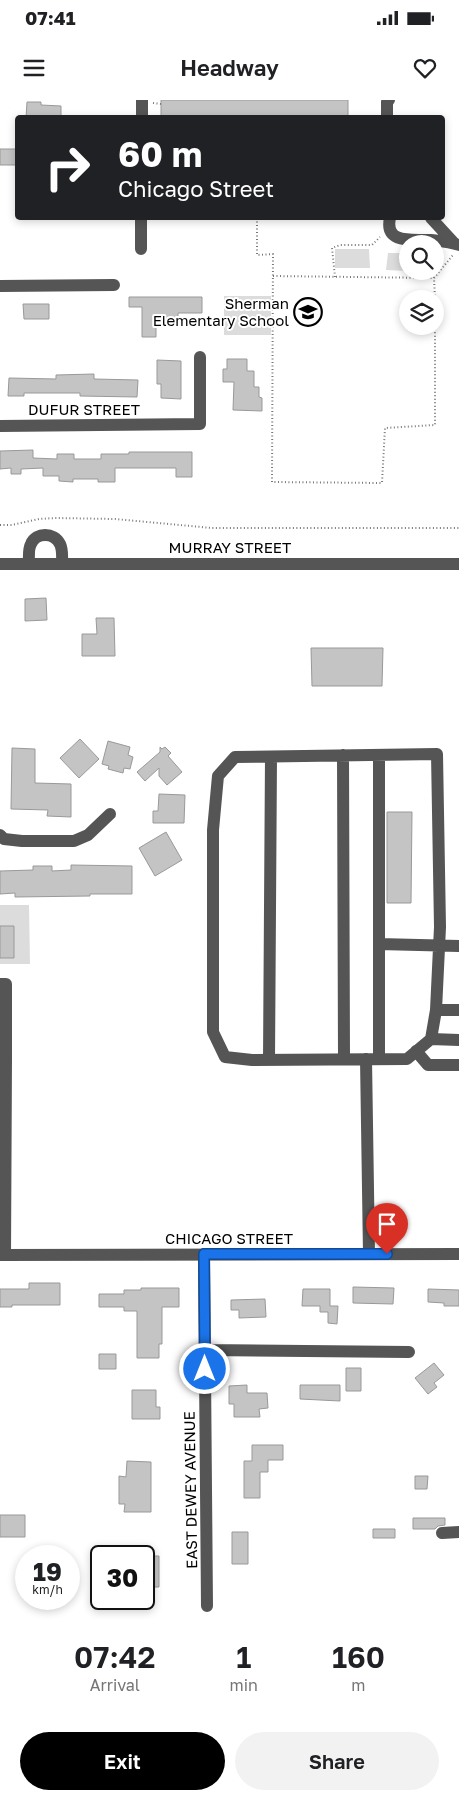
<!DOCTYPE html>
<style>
body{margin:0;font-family:"Golos Text",sans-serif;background:#f2f2f2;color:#202124;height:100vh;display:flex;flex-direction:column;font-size:19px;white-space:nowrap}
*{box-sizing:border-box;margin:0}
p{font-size:16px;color:#757577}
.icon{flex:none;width:28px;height:28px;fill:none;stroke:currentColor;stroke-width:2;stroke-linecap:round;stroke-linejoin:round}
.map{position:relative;height:1525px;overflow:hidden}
.side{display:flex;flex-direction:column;background:#fff;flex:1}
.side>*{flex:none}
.banner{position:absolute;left:15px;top:15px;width:430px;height:105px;border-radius:5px;box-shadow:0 2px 8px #0003;background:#202124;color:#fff;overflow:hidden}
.fabs{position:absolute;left:399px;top:135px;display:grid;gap:10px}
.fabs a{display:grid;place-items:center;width:45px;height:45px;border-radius:50%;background:#fff;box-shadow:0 2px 8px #0003;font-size:25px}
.speed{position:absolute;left:15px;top:1445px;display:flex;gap:10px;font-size:25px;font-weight:700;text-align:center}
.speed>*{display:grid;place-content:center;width:65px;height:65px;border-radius:50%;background:#fff;box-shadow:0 2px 8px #0003;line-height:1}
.speed small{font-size:12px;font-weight:400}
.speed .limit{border:2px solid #111;border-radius:8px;background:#fff;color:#111}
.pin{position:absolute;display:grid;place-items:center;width:42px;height:42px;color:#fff;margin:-51px -21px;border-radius:50% 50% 50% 0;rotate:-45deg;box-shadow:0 0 5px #0007}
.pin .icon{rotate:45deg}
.me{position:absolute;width:55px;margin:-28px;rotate:0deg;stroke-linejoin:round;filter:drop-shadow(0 0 4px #0008)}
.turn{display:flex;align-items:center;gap:18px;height:105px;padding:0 20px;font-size:22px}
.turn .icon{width:65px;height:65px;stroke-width:2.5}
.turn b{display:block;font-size:35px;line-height:42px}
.eta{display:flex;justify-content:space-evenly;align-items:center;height:85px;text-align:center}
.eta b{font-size:30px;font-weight:600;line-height:35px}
.primary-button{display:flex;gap:10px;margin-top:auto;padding:10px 20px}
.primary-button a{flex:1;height:58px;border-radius:30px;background:#000;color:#fff;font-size:20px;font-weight:600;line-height:58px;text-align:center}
.primary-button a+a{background:#f2f2f2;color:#202124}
.status{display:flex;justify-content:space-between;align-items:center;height:35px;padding:0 25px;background:#fff;direction:ltr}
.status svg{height:14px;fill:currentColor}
header{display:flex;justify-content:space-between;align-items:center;height:65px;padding:0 20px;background:#fff;font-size:22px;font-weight:600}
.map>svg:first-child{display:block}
.green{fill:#dcdcdc}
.building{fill:#c4c4c4;stroke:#999}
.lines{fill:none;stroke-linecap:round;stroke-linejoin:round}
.path{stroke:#777;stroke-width:2;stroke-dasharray:1 2.5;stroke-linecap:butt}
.minor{stroke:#555;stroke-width:12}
.route-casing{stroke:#114b97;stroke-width:12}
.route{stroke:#1a73e8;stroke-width:9}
.labels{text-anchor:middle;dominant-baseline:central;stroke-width:4;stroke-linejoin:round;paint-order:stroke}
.poi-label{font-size:15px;fill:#000;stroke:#fff;text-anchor:end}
.street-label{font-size:15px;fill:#000;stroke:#fff}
</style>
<div class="status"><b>07:41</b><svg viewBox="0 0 49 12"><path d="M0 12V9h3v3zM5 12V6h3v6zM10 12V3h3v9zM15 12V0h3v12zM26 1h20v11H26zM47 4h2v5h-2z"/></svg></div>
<header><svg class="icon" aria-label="menu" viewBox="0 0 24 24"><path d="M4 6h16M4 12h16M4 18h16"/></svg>Headway<svg class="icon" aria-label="heart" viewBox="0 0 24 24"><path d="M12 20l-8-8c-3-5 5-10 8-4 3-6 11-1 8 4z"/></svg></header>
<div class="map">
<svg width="459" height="1525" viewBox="0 0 459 1525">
<rect width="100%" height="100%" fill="#fff"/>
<!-- green -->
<path class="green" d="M 335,149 L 369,149 L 370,168 L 335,168 Z
M 388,153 L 407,153 L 407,171 L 386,170 Z
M 224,196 L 271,196 L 271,235 L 224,235 Z
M 0,805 L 29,805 L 30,864 L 0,864 Z"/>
<!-- building -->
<path class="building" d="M 161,0 L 348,0 L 348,18 L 161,18 Z
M 27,2 L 41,2 L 41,5 L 61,6 L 61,18 L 26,18 Z
M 0,49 L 18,49 L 18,65 L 0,65 Z
M 129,197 L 202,197 L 202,213 L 178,213 L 178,218 L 156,218 L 156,237 L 142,237 L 142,207 L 129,207 Z
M 23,204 L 49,204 L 49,219 L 24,219 Z
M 227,259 L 247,259 L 247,271 L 254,271 L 254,287 L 259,287 L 259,297 L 262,298 L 262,311 L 233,310 L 234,282 L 223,282 L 223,269 L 227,269 Z
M 157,260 L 181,261 L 181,299 L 161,298 L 161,284 L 157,284 Z
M 94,274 L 94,279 L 138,280 L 137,297 L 80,296 L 80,293 L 24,293 L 24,296 L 8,296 L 9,278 L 56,279 L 56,275 Z
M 33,350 L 33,358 L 57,359 L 57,354 L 74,354 L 74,359 L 101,359 L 101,354 L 129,354 L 129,352 L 192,352 L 192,377 L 176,377 L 176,368 L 115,368 L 115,382 L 98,382 L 98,379 L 73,379 L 73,382 L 59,381 L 59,376 L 43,376 L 43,368 L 21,369 L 21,374 L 11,374 L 11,368 L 0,369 L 0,351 Z
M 46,498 L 47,520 L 25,521 L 25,499 Z
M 96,518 L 114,518 L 115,556 L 82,556 L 82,534 L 97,534 Z
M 311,548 L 383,548 L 382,586 L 312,586 Z
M 80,639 L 99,659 L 79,678 L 60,658 Z
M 108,641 L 130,647 L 128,655 L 133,657 L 130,669 L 124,668 L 123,673 L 108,669 L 109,666 L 102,664 Z
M 160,647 L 162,649 L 165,647 L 171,653 L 168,656 L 182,672 L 167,685 L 159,676 L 159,668 L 145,681 L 137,672 L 160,652 Z
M 12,648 L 35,649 L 35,683 L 71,684 L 71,717 L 47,716 L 48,710 L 11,709 Z
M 159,694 L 185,695 L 184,723 L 153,723 L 153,711 L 158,711 Z
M 387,712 L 412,712 L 411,803 L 387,803 Z
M 166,732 L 182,760 L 155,776 L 139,748 Z
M 71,765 L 132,766 L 132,794 L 90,794 L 90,796 L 15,797 L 15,793 L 0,794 L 0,771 L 33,770 L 33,766 L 52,766 L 52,771 L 71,770 Z
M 0,826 L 14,826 L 14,858 L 0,858 Z
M 29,1183 L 60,1183 L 60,1205 L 12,1205 L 12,1207 L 0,1207 L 0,1189 L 29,1189 Z
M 353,1187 L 394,1188 L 393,1204 L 353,1203 Z
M 141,1188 L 179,1188 L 179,1207 L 162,1207 L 162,1244 L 159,1244 L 159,1258 L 137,1258 L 137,1211 L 124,1211 L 124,1207 L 99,1207 L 99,1194 L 124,1194 L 124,1190 L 141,1190 Z
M 303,1189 L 330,1189 L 330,1206 L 338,1206 L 337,1224 L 328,1223 L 328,1212 L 320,1212 L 320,1206 L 302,1206 Z
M 428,1189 L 459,1190 L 459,1206 L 444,1206 L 444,1203 L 428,1202 Z
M 265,1199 L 266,1217 L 239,1218 L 239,1210 L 231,1210 L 231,1200 Z
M 99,1254 L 116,1254 L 116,1269 L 99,1269 Z
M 434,1263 L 444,1275 L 434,1283 L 437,1287 L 428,1294 L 415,1278 Z
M 346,1268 L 361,1268 L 361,1291 L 346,1291 Z
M 247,1285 L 247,1293 L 267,1293 L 268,1308 L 259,1309 L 260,1317 L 234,1317 L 234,1304 L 229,1304 L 229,1286 Z
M 300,1285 L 340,1285 L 340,1301 L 300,1299 Z
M 132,1290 L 156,1290 L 156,1307 L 160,1307 L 160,1319 L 132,1319 Z
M 252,1345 L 283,1345 L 283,1360 L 268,1360 L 268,1372 L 260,1372 L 260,1398 L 244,1398 L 244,1361 L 252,1361 Z
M 127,1361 L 151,1362 L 151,1412 L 124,1412 L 125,1404 L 119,1404 L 119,1376 L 126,1377 Z
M 415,1376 L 428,1376 L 427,1389 L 415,1389 Z
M 0,1415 L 25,1415 L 25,1437 L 0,1437 Z
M 413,1418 L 445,1418 L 445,1425 L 438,1426 L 435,1429 L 413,1429 Z
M 373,1429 L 395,1429 L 395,1438 L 373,1438 Z
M 232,1432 L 248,1432 L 248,1464 L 232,1464 Z
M 144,1456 L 159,1456 L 159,1487 L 144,1487 Z"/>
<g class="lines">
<!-- path -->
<path class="path" d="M 153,3 L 161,4
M 257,118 L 257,155 L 273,154 L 272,382 L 382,383 L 385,328 L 435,325 L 435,202
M 273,176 L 434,178
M 335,177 L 332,148 L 340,145 L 372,145 L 380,137
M 435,199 L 434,178 L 453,155
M 0,425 L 12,425 L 39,419 L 55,418 L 115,419 L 212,428 L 459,428"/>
<!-- minor -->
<path class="minor" d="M 142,18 L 142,0
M 387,18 L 387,2 L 389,0
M 390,118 C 384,145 414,139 431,140 C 440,141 451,142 459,145
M 431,118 L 454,143
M 141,149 L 141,118
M 0,186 L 114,185
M 0,326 L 200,324 L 200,257
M 0,464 L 459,464
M 29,464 C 29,458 28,449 31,444 C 36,432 54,432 60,444 C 63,450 62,457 62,464
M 437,654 L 440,827 L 436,910 L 431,939 L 407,959 L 252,960 L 225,957 L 213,932 L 213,730 L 218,676 L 235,657 Z
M 343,655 L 344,959
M 0,735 L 4,739 L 22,741 L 74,741 L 88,735 L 110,714
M 379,844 L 459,846
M 0,884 L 6,884 L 6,959
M 436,910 L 459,910
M 431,939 L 459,940
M 416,951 L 428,965 L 459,965
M 0,959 L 6,959 L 5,1155
M 366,959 L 369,1154
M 379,959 L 379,655
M 269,960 L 271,657
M 204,1154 L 207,1506
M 0,1155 L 459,1154
M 205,1250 L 409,1252
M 442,1433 L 459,1432"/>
</g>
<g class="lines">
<defs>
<path id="route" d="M 205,1269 L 204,1154 L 387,1154"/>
</defs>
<!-- route casing -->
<use href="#route" class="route-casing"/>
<!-- route -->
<use href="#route" class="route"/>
</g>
<!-- icons -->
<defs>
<symbol id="school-ring" viewBox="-11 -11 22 22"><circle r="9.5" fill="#fff" stroke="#000" stroke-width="1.5"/><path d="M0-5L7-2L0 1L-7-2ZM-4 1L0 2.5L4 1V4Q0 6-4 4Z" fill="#000"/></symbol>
</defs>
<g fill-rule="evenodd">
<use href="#school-ring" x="292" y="196" width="32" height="32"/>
</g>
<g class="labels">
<!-- poi labels -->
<g class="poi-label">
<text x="289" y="203">Sherman<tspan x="289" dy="17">Elementary School</tspan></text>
</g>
<!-- street labels -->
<g class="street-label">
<text x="84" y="309">DUFUR STREET</text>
<text x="230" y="447">MURRAY STREET</text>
<text x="229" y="1138">CHICAGO STREET</text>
<text transform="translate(190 1390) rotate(-91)">EAST DEWEY AVENUE</text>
</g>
</g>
</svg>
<div class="fabs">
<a><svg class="icon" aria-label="search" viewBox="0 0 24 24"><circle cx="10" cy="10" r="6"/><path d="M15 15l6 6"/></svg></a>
<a><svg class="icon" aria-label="layers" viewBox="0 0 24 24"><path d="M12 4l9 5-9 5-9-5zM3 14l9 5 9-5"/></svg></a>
</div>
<div class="speed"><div>19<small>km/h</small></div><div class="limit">30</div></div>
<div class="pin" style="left:387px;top:1154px;background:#d93025"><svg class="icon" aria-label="arrive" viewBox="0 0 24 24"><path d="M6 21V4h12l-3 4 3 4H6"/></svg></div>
<svg class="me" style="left:205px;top:1269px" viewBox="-20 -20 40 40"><circle r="17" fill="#1a73e8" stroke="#fff" stroke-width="3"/><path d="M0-11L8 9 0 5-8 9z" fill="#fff"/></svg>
<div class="banner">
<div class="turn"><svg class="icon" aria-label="right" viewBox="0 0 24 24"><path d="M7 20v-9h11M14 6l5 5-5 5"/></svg><div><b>60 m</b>Chicago Street</div></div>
</div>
</div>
<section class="side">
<div class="eta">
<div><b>07:42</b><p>Arrival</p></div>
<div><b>1</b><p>min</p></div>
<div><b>160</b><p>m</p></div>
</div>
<div class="primary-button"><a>Exit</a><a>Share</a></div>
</section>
